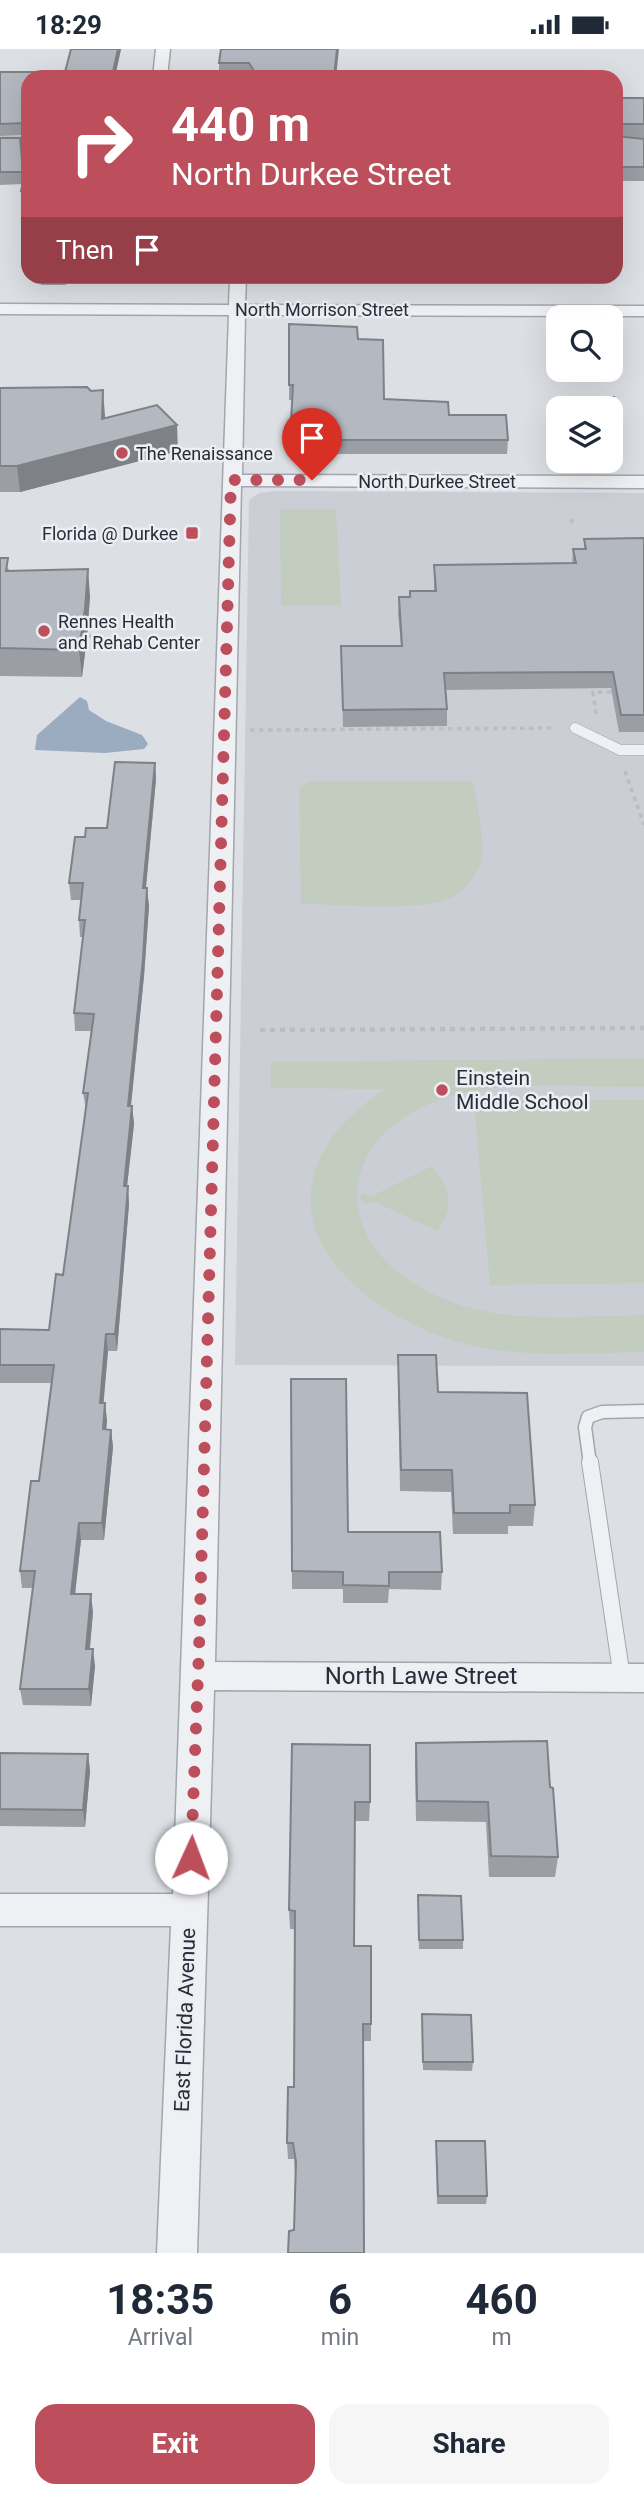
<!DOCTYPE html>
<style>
body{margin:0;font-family:Roboto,sans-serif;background:#f6f6f7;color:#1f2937;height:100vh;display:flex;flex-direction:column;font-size:26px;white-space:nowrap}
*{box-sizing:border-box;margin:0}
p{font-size:23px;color:#747a83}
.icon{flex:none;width:38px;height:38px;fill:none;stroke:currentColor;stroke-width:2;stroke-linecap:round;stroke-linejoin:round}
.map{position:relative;height:2204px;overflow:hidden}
.sheet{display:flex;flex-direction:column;background:#fff;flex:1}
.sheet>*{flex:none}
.hud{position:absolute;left:21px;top:21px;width:602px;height:214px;border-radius:21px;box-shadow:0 7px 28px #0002;background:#bc4f5b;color:#fff;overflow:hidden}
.fabs{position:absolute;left:546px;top:256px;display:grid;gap:14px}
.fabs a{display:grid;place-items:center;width:77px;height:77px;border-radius:14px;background:#fff;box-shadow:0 7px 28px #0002;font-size:35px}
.pin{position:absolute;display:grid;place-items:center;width:60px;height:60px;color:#fff;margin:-72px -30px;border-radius:50% 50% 50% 0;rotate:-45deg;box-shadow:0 0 7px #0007}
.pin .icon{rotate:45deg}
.me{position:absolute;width:77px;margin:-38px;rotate:2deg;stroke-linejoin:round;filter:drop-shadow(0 0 5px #0008)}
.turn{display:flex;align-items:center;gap:24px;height:147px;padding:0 35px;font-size:32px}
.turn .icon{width:91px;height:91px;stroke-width:2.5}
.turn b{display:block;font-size:49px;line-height:60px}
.then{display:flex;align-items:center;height:66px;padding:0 35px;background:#0003;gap:14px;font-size:26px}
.eta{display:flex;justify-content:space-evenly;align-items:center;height:119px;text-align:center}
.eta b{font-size:42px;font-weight:700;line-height:49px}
.cta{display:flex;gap:14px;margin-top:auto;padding:14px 35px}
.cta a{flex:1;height:80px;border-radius:21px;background:#bc4f5b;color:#fff;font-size:28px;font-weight:700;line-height:80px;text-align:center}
.cta a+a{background:#f6f6f7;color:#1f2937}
.status{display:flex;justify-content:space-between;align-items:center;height:49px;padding:0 35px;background:#fff;direction:ltr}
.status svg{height:19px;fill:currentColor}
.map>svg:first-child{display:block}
.built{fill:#cbced5}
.green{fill:#c2cdbf}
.water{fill:#9bacc1}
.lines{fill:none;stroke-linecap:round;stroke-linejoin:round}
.service-far2-casing{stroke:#a2a6ad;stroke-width:11}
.service-far1-casing{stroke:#a2a6ad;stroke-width:15}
.service-casing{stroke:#a2a6ad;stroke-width:18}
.minor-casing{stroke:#a2a6ad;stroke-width:3}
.tertiary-casing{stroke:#a2a6ad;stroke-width:3}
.path-far1{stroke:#bbbdc3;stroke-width:3.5;stroke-dasharray:4.5 4.5;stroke-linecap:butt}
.path{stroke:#bbbdc3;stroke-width:4.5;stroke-dasharray:5 5;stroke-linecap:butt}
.service-far2{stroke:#eff0f3;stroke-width:10}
.service-far1{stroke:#eff0f3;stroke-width:12}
.service{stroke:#eff0f3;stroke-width:16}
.minor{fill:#eff0f3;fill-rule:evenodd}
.tertiary{fill:#eff0f3;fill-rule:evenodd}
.wall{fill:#9b9ea5}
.shaded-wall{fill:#7e8186}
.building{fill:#b4b8c0;stroke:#7e8186;stroke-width:2}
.route{stroke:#bc4f5b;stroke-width:12;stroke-dasharray:0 21.6}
.poi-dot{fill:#bc4f5b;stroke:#ebeef2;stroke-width:2.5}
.labels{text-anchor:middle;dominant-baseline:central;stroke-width:5;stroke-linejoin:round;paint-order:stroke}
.far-street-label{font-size:18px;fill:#282d39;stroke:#ebeef2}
.far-poi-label{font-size:18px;fill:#282d39;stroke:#ebeef2;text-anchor:start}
.poi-label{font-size:21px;fill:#282d39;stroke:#ebeef2;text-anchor:start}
.street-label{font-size:21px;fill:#282d39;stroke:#ebeef2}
.near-street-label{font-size:24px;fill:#282d39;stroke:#ebeef2}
</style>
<div class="status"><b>18:29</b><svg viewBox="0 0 49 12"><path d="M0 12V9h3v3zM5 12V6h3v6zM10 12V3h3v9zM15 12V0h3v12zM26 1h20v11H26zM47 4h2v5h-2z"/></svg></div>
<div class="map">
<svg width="644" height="2204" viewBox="0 0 644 2204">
<rect width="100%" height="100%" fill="#dcdfe4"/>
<!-- built -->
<path class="built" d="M 274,442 L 644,444 L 644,1317 L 235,1316 L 249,451 L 259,444 Z"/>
<!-- green -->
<path class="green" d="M 280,460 L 336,460 L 341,556 L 281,557 Z
M 310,732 L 473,732 C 477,758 485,786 481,812 C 478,826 464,842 451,849 C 422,863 336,855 301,855 L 299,739 Z
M 644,1009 L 644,1038 C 592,1039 512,1032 463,1044 C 333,1074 319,1198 444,1250 C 506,1276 578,1267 644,1266 L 644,1303 C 591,1304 537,1308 485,1299 C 394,1284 260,1197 330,1091 C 345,1069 364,1056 384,1040 L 271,1039 L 271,1013 Z
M 644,1051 L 644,1234 L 490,1236 L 474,1052 Z
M 432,1117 C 449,1137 456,1160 437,1182 L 373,1152 L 366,1155 L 359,1150 L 363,1145 L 372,1147 Z"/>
<!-- water -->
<path class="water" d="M 80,648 L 87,652 L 89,661 L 106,672 L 142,686 L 148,695 L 144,700 L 105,704 L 35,701 L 37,686 Z"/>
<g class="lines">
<defs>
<path id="service-far2" d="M 575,679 L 620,701 L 644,701"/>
<path id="service-far1" d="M 590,1415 L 585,1378 L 588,1368 L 602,1363 L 644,1362"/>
<path id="service" d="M 590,1413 L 622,1629"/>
<path id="minor" d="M 156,0 L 170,0 L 167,28 L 153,28 Z
M 230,228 L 246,228 L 245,256 L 644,257 L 644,267 L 245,266 L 242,426 L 644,427 L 644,439 L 241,437 L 215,1613 L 644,1615 L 644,1643 L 214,1641 L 197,2204 L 157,2204 L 171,1877 L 0,1877 L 0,1845 L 173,1845 L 229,266 L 0,265 L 0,255 L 229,256 Z"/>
<path id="tertiary" d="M 0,89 L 28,89 L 28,99 L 0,99 Z"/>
</defs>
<!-- service-far2 casing -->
<use href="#service-far2" class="service-far2-casing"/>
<!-- service-far1 casing -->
<use href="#service-far1" class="service-far1-casing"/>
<!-- service casing -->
<use href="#service" class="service-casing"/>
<!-- minor casing -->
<use href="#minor" class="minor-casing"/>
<!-- tertiary casing -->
<use href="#tertiary" class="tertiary-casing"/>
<!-- path-far1 -->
<path class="path-far1" d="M 571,470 L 573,477
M 87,587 L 98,587
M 596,665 L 593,643 L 612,643
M 250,681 L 556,679
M 625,722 L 644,776"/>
<!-- path -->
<path class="path" d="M 260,981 L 644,979"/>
<!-- service-far2 -->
<use href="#service-far2" class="service-far2"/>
<!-- service-far1 -->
<use href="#service-far1" class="service-far1"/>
<!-- service -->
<use href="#service" class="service"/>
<!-- minor -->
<use href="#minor" class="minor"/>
<!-- tertiary -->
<use href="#tertiary" class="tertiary"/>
</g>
<!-- wall -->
<path class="wall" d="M 71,0 L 121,0 L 115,27 L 28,28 L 28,86 L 0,87 L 0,23 L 65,23 Z
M 221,0 L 336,28 L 219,27 L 219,14 Z
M 616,49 L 644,49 L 644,132 L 616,132 Z
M 0,89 L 20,89 L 24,133 L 28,117 L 28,153 L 22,153 L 21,142 L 23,135 L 0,136 Z
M 40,228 L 67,228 L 66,236 L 41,236 Z
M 292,228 L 341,228 L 341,233 L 292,231 Z
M 420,228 L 450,228 L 450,232 L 421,232 Z
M 499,228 L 549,228 L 549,233 L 499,233 Z
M 289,275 L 358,290 L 384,350 L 449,366 L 508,391 L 507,405 L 290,405 L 292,351 L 289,351 Z
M 0,339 L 105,369 L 178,402 L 20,443 L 0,443 Z
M 576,348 L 614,348 L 620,392 L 619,407 L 611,407 L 611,359 L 575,359 Z
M 644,489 L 644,683 L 619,683 L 611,639 L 445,641 L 447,660 L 447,677 L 343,678 L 341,597 L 401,597 L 398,564 L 399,548 L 409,548 L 410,542 L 434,542 L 434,516 L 572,514 L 573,500 L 584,500 L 584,490 Z
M 0,509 L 10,522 L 90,547 L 87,588 L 82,628 L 0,627 Z
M 155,714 L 156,730 L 146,839 L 149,857 L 144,927 L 131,1057 L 132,1057 L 134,1075 L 127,1137 L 129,1155 L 117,1302 L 108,1302 L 103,1354 L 105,1354 L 107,1372 L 106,1381 L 111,1381 L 113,1398 L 104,1491 L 81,1491 L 75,1545 L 93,1563 L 90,1600 L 95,1617 L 91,1657 L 23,1656 L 20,1640 L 33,1539 L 22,1539 L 20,1522 L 39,1432 L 51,1334 L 0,1334 L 0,1280 L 49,1281 L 63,1226 L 86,1061 L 83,1044 L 91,982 L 75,982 L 74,964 L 83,888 L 80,888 L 79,871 L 81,851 L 71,851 L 69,834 L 85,788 L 107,779 Z
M 398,1306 L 438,1343 L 535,1456 L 533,1477 L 508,1477 L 508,1485 L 453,1485 L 451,1443 L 400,1442 L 398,1327 Z
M 291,1330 L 348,1483 L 442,1523 L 441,1541 L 389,1540 L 388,1554 L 343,1554 L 343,1540 L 292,1540 Z
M 416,1694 L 550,1738 L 558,1808 L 555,1828 L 489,1828 L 486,1773 L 416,1772 L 415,1715 Z
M 292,1695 L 370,1753 L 369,1772 L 355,1772 L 354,1897 L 371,1975 L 371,1992 L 363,1992 L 294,2181 L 295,2125 L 294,2110 L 288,2110 L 287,2094 L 294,2038 L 295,1880 L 290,1880 L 289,1861 Z
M 0,1704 L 88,1705 L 90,1722 L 85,1778 L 0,1777 Z
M 418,1846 L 463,1891 L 463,1900 L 419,1900 Z
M 422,1965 L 473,2013 L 472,2022 L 423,2021 Z
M 436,2092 L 487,2147 L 486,2155 L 437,2155 Z"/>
<!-- shaded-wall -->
<path class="shaded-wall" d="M 118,0 L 121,0 L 115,28 L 112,28 Z
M 337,0 L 339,0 L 336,28 L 334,28 Z
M 103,341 L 105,367 L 104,395 L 177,376 L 178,402 L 20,443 L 17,417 L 102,370 Z
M 88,520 L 90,547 L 87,588 L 82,628 L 79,601 Z
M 155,714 L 156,730 L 144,857 L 143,839 Z
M 147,839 L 149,857 L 144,927 L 129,1075 L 128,1057 Z
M 132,1057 L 134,1075 L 125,1155 L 124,1137 Z
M 128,1137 L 129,1155 L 117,1302 L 115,1285 Z
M 106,1285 L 108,1302 L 102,1372 L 100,1354 Z
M 105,1354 L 107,1372 L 104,1398 L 103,1380 Z
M 111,1381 L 113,1398 L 104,1491 L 102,1474 Z
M 79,1474 L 81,1491 L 73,1563 L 71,1545 Z
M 91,1545 L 93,1563 L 88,1617 L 86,1600 Z
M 93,1600 L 95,1617 L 91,1657 L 89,1640 Z
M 88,1705 L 90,1722 L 85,1778 L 83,1761 Z"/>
<!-- building -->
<path class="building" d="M 71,0 L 118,0 L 112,27 L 116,27 L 116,28 L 28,28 L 28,80 L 27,74 L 0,75 L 0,23 L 65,23 Z
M 221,0 L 337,0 L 334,28 L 258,28 L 249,14 L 219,14 Z
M 616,49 L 644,49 L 644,75 L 617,75 L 616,80 Z
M 616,87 L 644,90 L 644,118 L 617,118 Z
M 0,89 L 20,89 L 23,123 L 0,123 Z
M 28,117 L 28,142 L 21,142 Z
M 289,275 L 357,278 L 358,290 L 383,291 L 384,350 L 448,353 L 449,366 L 506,366 L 508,391 L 290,391 L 293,336 L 289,336 Z
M 87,338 L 91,342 L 103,341 L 102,370 L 157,356 L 177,376 L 17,417 L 0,417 L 0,339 Z
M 576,348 L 614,348 L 620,392 L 611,392 L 611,359 L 577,359 Z
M 644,489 L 644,666 L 621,666 L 613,623 L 444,624 L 447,660 L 343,661 L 341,597 L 402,597 L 399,548 L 410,548 L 410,542 L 436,542 L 434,516 L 576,514 L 573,500 L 586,500 L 584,490 Z
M 0,509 L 8,509 L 6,522 L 88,520 L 85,560 L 79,601 L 0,599 Z
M 115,713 L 155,714 L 143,839 L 147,839 L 143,910 L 128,1057 L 132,1057 L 124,1137 L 128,1137 L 119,1247 L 115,1285 L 106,1285 L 100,1354 L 105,1354 L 103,1380 L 111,1381 L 102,1474 L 79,1474 L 71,1545 L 91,1545 L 86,1600 L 93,1600 L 89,1640 L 20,1640 L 35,1522 L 20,1522 L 31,1432 L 39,1432 L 54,1316 L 0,1316 L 0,1280 L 49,1281 L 56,1225 L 63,1226 L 88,1044 L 83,1044 L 94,965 L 74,964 L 85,871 L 79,871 L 83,834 L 69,834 L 75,788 L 85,788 L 86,779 L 107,779 Z
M 398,1306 L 436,1306 L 438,1343 L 527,1344 L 535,1456 L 510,1456 L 510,1464 L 454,1464 L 452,1421 L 401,1421 Z
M 291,1330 L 346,1330 L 348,1483 L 440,1483 L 442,1523 L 389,1523 L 389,1537 L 343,1536 L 343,1523 L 292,1522 Z
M 547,1692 L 550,1738 L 553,1739 L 558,1808 L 491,1807 L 488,1753 L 417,1752 L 416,1694 Z
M 292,1695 L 370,1696 L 370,1753 L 355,1753 L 354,1897 L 371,1897 L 371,1975 L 363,1975 L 364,2204 L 288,2204 L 289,2182 L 294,2181 L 296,2113 L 293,2094 L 287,2094 L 288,2038 L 294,2038 L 295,1862 L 289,1861 Z
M 0,1704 L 88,1705 L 83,1761 L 0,1760 Z
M 418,1846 L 461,1847 L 463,1891 L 419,1891 Z
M 422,1965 L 471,1966 L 473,2013 L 423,2013 Z
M 436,2092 L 485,2092 L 487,2147 L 438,2147 Z"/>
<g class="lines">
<!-- route -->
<path class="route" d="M 191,1809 L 199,1600 L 231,431 L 312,431"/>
</g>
<!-- markers -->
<g class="poi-dot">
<circle cx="122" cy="404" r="7"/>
<rect x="185" y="477" width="14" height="14" rx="3.5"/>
<circle cx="44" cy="582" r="7"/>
<circle cx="442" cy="1041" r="7"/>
</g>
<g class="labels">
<!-- far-street labels -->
<g class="far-street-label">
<text x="322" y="260">North Morrison Street</text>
<text x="437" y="432">North Durkee Street</text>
</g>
<!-- far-poi labels -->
<g class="far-poi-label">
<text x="136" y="404">The Renaissance</text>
<text x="178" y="484" text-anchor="end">Florida @ Durkee</text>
<text x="58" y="572">Rennes Health<tspan x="58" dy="21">and Rehab Center</tspan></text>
</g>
<!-- poi labels -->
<g class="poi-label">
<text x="456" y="1029">Einstein<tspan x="456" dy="24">Middle School</tspan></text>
</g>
<!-- street labels -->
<g class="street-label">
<text transform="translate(185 1971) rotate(-88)">East Florida Avenue</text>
</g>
<!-- near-street labels -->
<g class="near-street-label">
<text x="421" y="1627">North Lawe Street</text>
</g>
</g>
</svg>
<div class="fabs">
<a><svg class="icon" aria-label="search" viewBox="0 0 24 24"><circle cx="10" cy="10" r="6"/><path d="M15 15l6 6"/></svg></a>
<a><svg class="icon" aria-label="layers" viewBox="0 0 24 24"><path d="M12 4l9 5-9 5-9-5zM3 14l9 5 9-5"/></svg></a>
</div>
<div class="pin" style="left:312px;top:431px;background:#d93025"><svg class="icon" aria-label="arrive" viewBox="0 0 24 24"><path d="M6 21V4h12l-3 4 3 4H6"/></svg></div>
<svg class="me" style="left:191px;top:1809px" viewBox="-20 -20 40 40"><circle r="19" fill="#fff"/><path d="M0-13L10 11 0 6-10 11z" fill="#bc4f5b"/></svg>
<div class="hud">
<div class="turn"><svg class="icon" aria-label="right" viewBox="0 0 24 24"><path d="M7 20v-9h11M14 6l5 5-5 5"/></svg><div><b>440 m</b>North Durkee Street</div></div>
<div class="then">Then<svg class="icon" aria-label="arrive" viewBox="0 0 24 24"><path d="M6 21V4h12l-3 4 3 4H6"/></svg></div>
</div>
</div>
<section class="sheet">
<div class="eta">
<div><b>18:35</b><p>Arrival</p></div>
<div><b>6</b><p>min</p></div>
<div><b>460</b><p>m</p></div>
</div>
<div class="cta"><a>Exit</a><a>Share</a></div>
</section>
